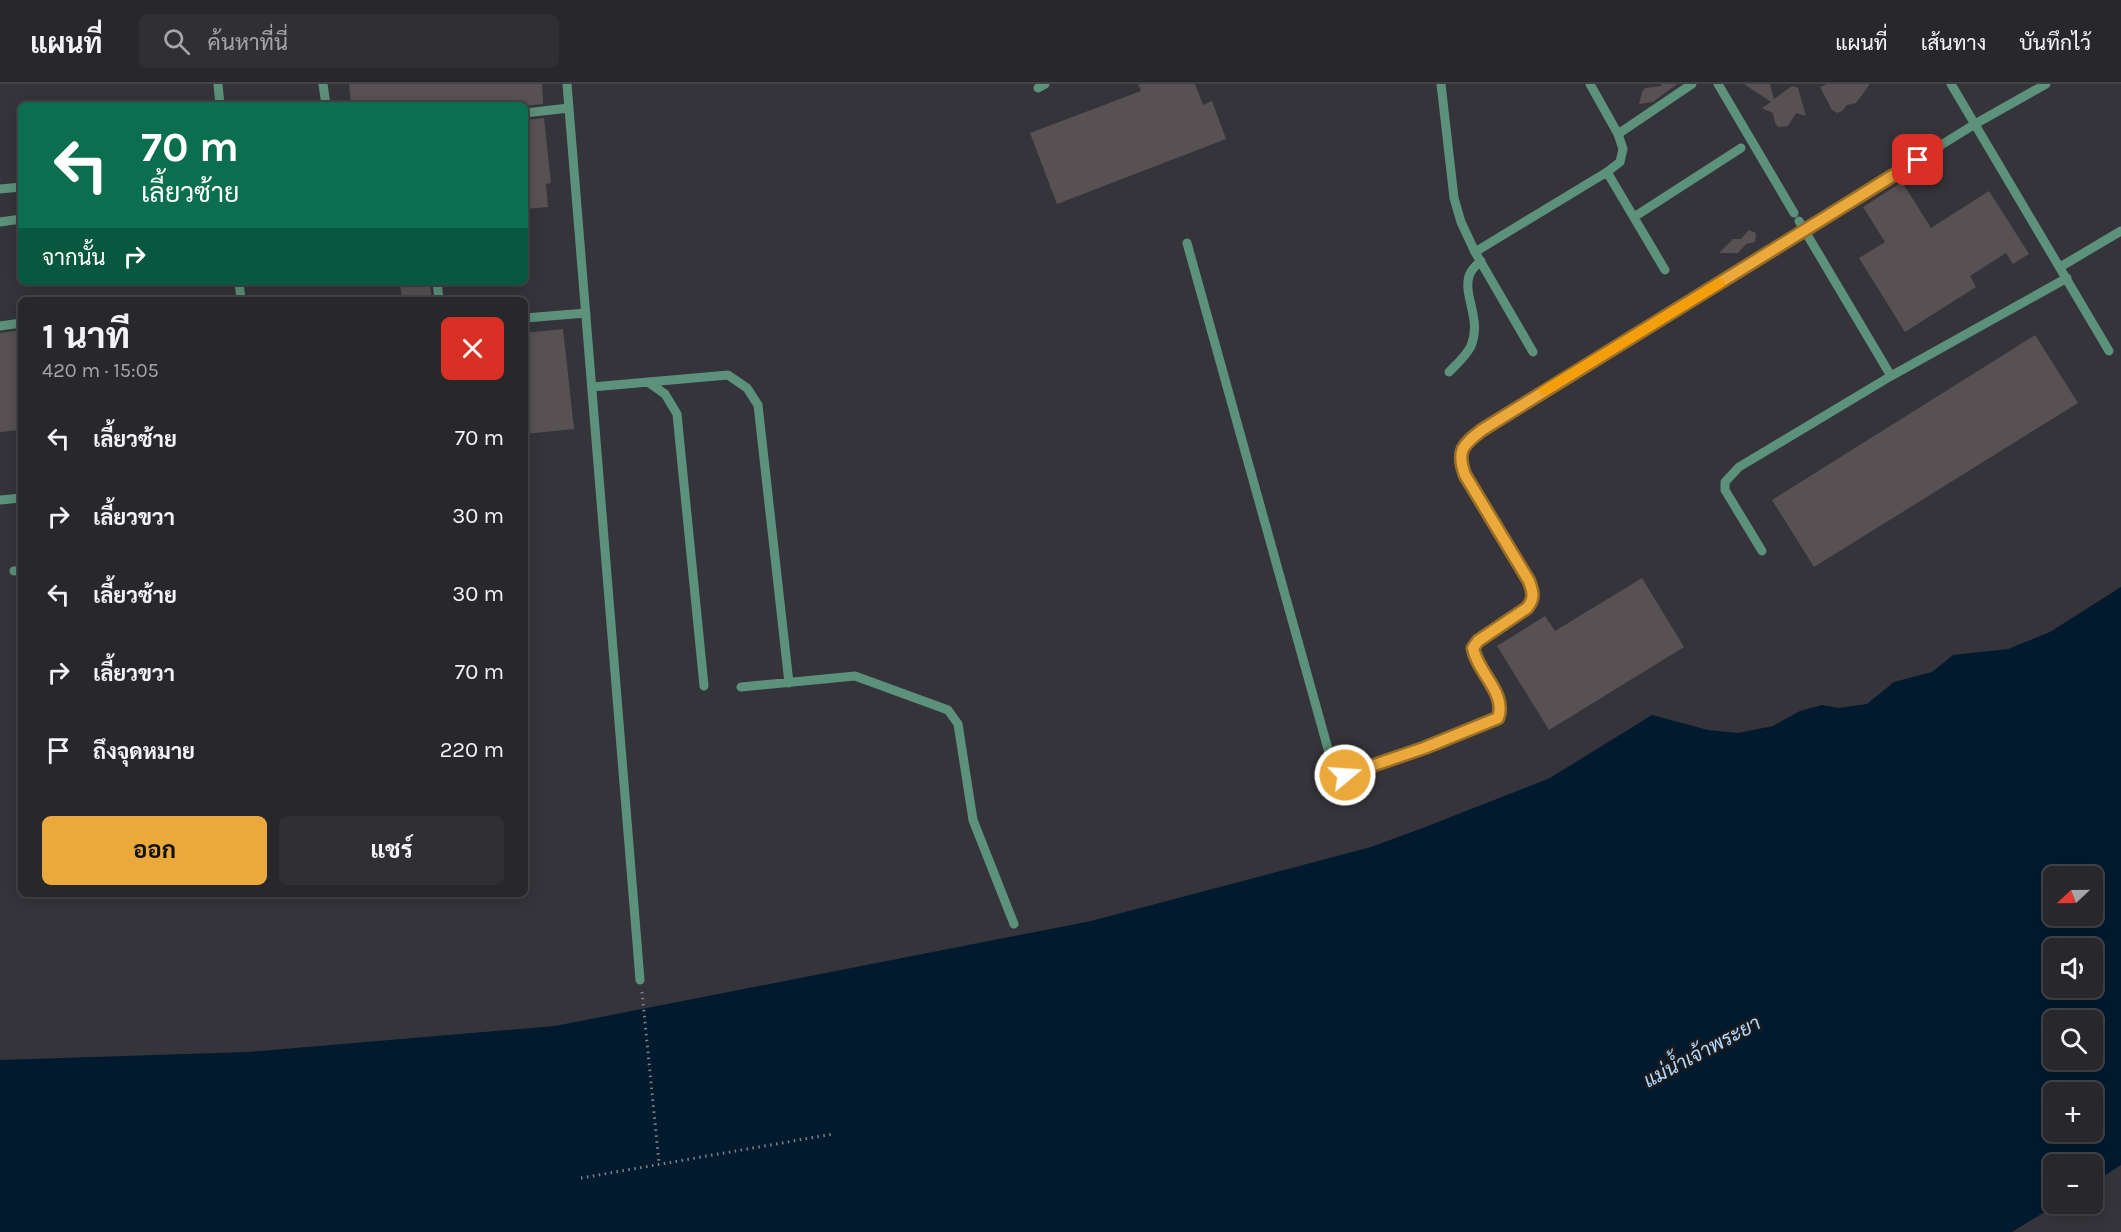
<!DOCTYPE html>
<html lang="th">
<meta charset="utf-8">
<style>
body{margin:0;font-family:Karla,Sarabun,sans-serif;background:#2f2f34;color:#f1f3f6;height:100vh;display:flex;flex-direction:column;font-size:22px;white-space:nowrap}
*{box-sizing:border-box;margin:0}
p{font-size:20px;color:#a4a5a9}
.icon{flex:none;width:33px;height:33px;fill:none;stroke:currentColor;stroke-width:2;stroke-linecap:round;stroke-linejoin:round}
.map{position:relative;flex:1;overflow:hidden}
.side{position:absolute;left:18px;top:213px;width:510px;height:600px;display:flex;flex-direction:column;background:#27272c;border-radius:9px;box-shadow:0 3px 15px #0003,0 0 0 2px #434448}
.side>*{flex:none}
.hud{position:absolute;left:18px;top:18px;width:510px;height:183px;border-radius:9px;box-shadow:0 3px 15px #0003,0 0 0 2px #434448;background:#0b6e4f;color:#fff;overflow:hidden}
.needle{width:39px;rotate:248deg}
.fabs{position:absolute;left:2043px;top:782px;display:grid;gap:12px}
.fabs a{display:grid;place-items:center;width:60px;height:60px;border-radius:9px;background:#27272c;box-shadow:0 3px 15px #0003,0 0 0 2px #434448;font-size:30px}
.pin{position:absolute;display:grid;place-items:center;width:51px;height:51px;color:#fff;margin:-26px;border-radius:12px;box-shadow:0 3px 9px #0006}
.me{position:absolute;width:66px;margin:-33px;rotate:72deg;stroke-linejoin:round;filter:drop-shadow(0 0 4px #0008)}
.turn{display:flex;align-items:center;gap:21px;height:126px;padding:0 24px;font-size:27px}
.turn .icon{width:78px;height:78px;stroke-width:2.5}
.turn b{display:block;font-size:42px;line-height:51px}
.then{display:flex;align-items:center;height:57px;padding:0 24px;background:#0003;gap:12px;font-size:22px}
.round{display:grid;place-items:center;flex:none;width:63px;height:63px;border-radius:9px;background:#2f2f34}
.headline{display:flex;align-items:center;justify-content:space-between;height:102px;padding:0 24px}
h1{font-size:36px;font-weight:700;line-height:45px}
.button{display:flex;gap:12px;margin-top:auto;padding:12px 24px}
.button a{flex:1;height:69px;border-radius:9px;background:#eca93b;color:#111;font-size:24px;font-weight:700;line-height:69px;text-align:center}
.button a+a{background:#2f2f34;color:#f1f3f6}
ul{padding:0;list-style:none}
li{display:flex;align-items:center;gap:18px;height:78px;padding:0 24px}
li div{flex:1}
li b{display:block;font-size:22px}
li em{font-style:normal}
header{display:flex;align-items:center;gap:36px;box-sizing:border-box;height:84px;padding:0 30px;background:#27272c;border-bottom:2px solid #434448}
header strong{font-size:28px}
nav{display:flex;gap:33px;margin-inline-start:auto;font-size:21px}
.search{width:420px;height:54px;background:#2f2f34;display:flex;align-items:center;gap:15px;box-sizing:border-box;padding:0 21px;border-radius:9px;color:#a4a5a9;font-size:22px}
.map>svg:first-child{display:block}
.water{fill:#021a2e;fill-rule:evenodd}
.building{fill:#585154}
.lines{fill:none;stroke-linecap:round;stroke-linejoin:round}
.path{stroke:#818286;stroke-width:3;stroke-dasharray:1.5 4.5;stroke-linecap:butt}
.lane{stroke:#5c917c;stroke-width:9}
.route-casing{stroke:#996e26;stroke-width:15}
.route{stroke:#eca93b;stroke-width:10}
.slow{stroke:#f59e0b;stroke-width:10}
.labels{text-anchor:middle;dominant-baseline:central;stroke-width:5;stroke-linejoin:round;paint-order:stroke}
.water-label{font-size:20px;font-style:italic;fill:#afd8fe;stroke:#1c1c1f}
</style>
<header>
<strong>แผนที่</strong>
<div class="search"><svg class="icon" aria-label="search" viewBox="0 0 24 24"><circle cx="10" cy="10" r="6"/><path d="M15 15l6 6"/></svg>ค้นหาที่นี่</div>
<nav><a>แผนที่</a><a>เส้นทาง</a><a>บันทึกไว้</a></nav>
</header>
<div class="map">
<svg width="2121" height="1148" viewBox="0 0 2121 1148">
<rect width="100%" height="100%" fill="#34343a"/>
<!-- water -->
<path class="water" d="M 2121,503 L 2121,1081 L 2093,1099 L 2092,1080 L 2054,1080 L 2054,1119 L 2059,1119 L 2012,1148 L 0,1148 L 0,976 L 248,968 L 555,942 L 1091,837 L 1371,763 L 1420,745 L 1550,694 L 1652,631 L 1708,646 L 1738,649 L 1773,642 L 1800,627 L 1822,621 L 1839,624 L 1867,620 L 1894,598 L 1932,588 L 1953,571 L 2008,565 L 2050,548 ZM 2054,792 L 2092,792 L 2092,831 L 2054,831 ZM 2054,864 L 2092,864 L 2092,903 L 2054,903 ZM 2054,936 L 2092,936 L 2092,975 L 2054,975 ZM 2054,1008 L 2092,1008 L 2092,1047 L 2054,1047 Z"/>
<!-- building -->
<path class="building" d="M 349,0 L 542,0 L 543,17 L 543,20 L 525,22 L 525,19 L 505,21 L 351,21 Z
M 1138,0 L 1195,0 L 1203,21 L 1212,17 L 1226,55 L 1057,120 L 1030,49 L 1141,7 Z
M 1661,0 L 1677,0 L 1653,18 L 1639,20 L 1642,8 L 1645,4 L 1662,2 Z
M 1744,0 L 1770,0 L 1774,15 L 1792,2 L 1798,4 L 1806,32 L 1796,29 L 1788,42 L 1778,43 L 1775,39 L 1773,29 L 1762,24 L 1771,18 Z
M 1827,0 L 1870,0 L 1856,19 L 1847,21 L 1842,27 L 1837,29 L 1832,26 L 1820,3 Z
M 544,34 L 551,99 L 546,100 L 548,123 L 525,125 L 525,36 Z
M 1902,98 L 1931,144 L 1989,107 L 2029,170 L 2013,180 L 2006,169 L 1970,192 L 1976,203 L 1905,248 L 1859,174 L 1885,158 L 1863,123 Z
M 1749,146 L 1756,149 L 1755,158 L 1746,160 L 1738,169 L 1719,169 L 1733,155 L 1741,155 Z
M 400,198 L 430,198 L 432,216 L 402,216 Z
M 563,245 L 574,345 L 525,350 L 525,249 Z
M 21,246 L 21,346 L 0,348 L 0,249 Z
M 2035,251 L 2078,319 L 1814,483 L 1772,416 Z
M 1642,494 L 1684,563 L 1549,646 L 1497,562 L 1545,532 L 1555,547 Z"/>
<g class="lines">
<!-- path -->
<path class="path" d="M 642,908 L 659,1079
M 581,1094 L 833,1050"/>
<!-- lane -->
<path class="lane" d="M 218,0 L 220,21
M 323,0 L 326,21
M 567,0 L 640,896
M 1441,0 L 1454,114 L 1461,138 L 1475,168 L 1533,268
M 1718,0 L 1794,129
M 1951,0 L 2109,267
M 1038,4 L 1045,0
M 525,29 L 569,24
M 1618,50 L 1692,0
M 1607,88 L 1665,186
M 0,105 L 21,103
M 1634,133 L 1741,64
M 1799,137 L 1891,292
M 0,138 L 21,135
M 1187,159 L 1333,683 L 1345,691 L 1424,664 L 1498,634 C 1507,610 1477,587 1473,564 L 1478,557 L 1527,523 C 1535,514 1533,508 1529,497 L 1465,391 C 1456,366 1463,361 1482,346 L 1975,40 L 2046,0
M 1475,168 L 1607,88 L 1620,78 L 1623,65 L 1618,50 L 1590,0
M 2060,183 L 2121,147
M 239,198 L 241,216
M 437,198 L 439,216
M 525,234 L 586,229
M 0,242 L 21,239
M 1449,288 C 1457,280 1466,272 1471,262 C 1482,235 1463,213 1469,192 C 1471,186 1476,181 1481,177
M 648,298 L 665,310 L 677,330 L 704,602
M 592,303 L 728,291 L 747,304 L 758,321 L 789,599
M 0,416 L 21,414
M 1762,467 L 1725,406 L 1725,398 L 1739,383 L 1891,292 L 2067,194
M 14,487 L 21,486
M 741,603 L 855,592 L 948,626 L 958,640 L 973,736 L 1014,840"/>
</g>
<g class="lines">
<defs>
<path id="route" d="M 1345,691 L 1424,664 L 1498,634 C 1507,609 1477,588 1473,564 L 1478,557 L 1527,524 C 1535,514 1533,508 1529,497 L 1465,391 C 1456,366 1463,361 1482,346 L 1918,76"/>
</defs>
<!-- route casing -->
<use href="#route" class="route-casing"/>
<!-- route -->
<use href="#route" class="route"/>
<!-- slow -->
<path class="slow" d="M 1544,307 L 1720,199"/>
</g>
<g class="labels">
<!-- water labels -->
<g class="water-label">
<text transform="translate(1702 968) rotate(-28)">แม่น้ำเจ้าพระยา</text>
</g>
</g>
</svg>
<div class="fabs">
<a><svg class="needle" viewBox="-14 -14 28 28"><path d="M0-13l5 13h-10z" fill="#e53935"/><path d="M0 13l5-13h-10z" fill="#a4a5a9"/></svg></a>
<a><svg class="icon" aria-label="sound" viewBox="0 0 24 24"><path d="M4 9h4l5-4v14l-5-4H4zM17 9q2 3 0 6"/></svg></a>
<a><svg class="icon" aria-label="search" viewBox="0 0 24 24"><circle cx="10" cy="10" r="6"/><path d="M15 15l6 6"/></svg></a>
<a>+</a>
<a>−</a>
</div>
<div class="pin" style="left:1918px;top:76px;background:#d93025"><svg class="icon" aria-label="arrive" viewBox="0 0 24 24"><path d="M6 21V4h12l-3 4 3 4H6"/></svg></div>
<svg class="me" style="left:1345px;top:691px" viewBox="-20 -20 40 40"><circle r="17" fill="#eca93b" stroke="#fff" stroke-width="3"/><path d="M0-11L8 9 0 5-8 9z" fill="#fff"/></svg>
<div class="hud">
<div class="turn"><svg class="icon" aria-label="left" viewBox="0 0 24 24"><path d="M17 20v-9H6M10 6l-5 5 5 5"/></svg><div><b>70 m</b>เลี้ยวซ้าย</div></div>
<div class="then">จากนั้น<svg class="icon" aria-label="right" viewBox="0 0 24 24"><path d="M7 20v-9h11M14 6l5 5-5 5"/></svg></div>
</div>
<section class="side">
<div class="headline"><div><h1>1 นาที</h1><p>420 m · 15:05</p></div><a class="round" style="background:#d93025;color:#fff"><svg class="icon" aria-label="close" viewBox="0 0 24 24"><path d="M6 6l12 12M18 6L6 18"/></svg></a></div>
<ul>
<li><svg class="icon" aria-label="left" viewBox="0 0 24 24"><path d="M17 20v-9H6M10 6l-5 5 5 5"/></svg><div><b>เลี้ยวซ้าย</b></div><em>70 m</em></li>
<li><svg class="icon" aria-label="right" viewBox="0 0 24 24"><path d="M7 20v-9h11M14 6l5 5-5 5"/></svg><div><b>เลี้ยวขวา</b></div><em>30 m</em></li>
<li><svg class="icon" aria-label="left" viewBox="0 0 24 24"><path d="M17 20v-9H6M10 6l-5 5 5 5"/></svg><div><b>เลี้ยวซ้าย</b></div><em>30 m</em></li>
<li><svg class="icon" aria-label="right" viewBox="0 0 24 24"><path d="M7 20v-9h11M14 6l5 5-5 5"/></svg><div><b>เลี้ยวขวา</b></div><em>70 m</em></li>
<li><svg class="icon" aria-label="arrive" viewBox="0 0 24 24"><path d="M6 21V4h12l-3 4 3 4H6"/></svg><div><b>ถึงจุดหมาย</b></div><em>220 m</em></li>
</ul>
<div class="button"><a>ออก</a><a>แชร์</a></div>
</section>
</div>
